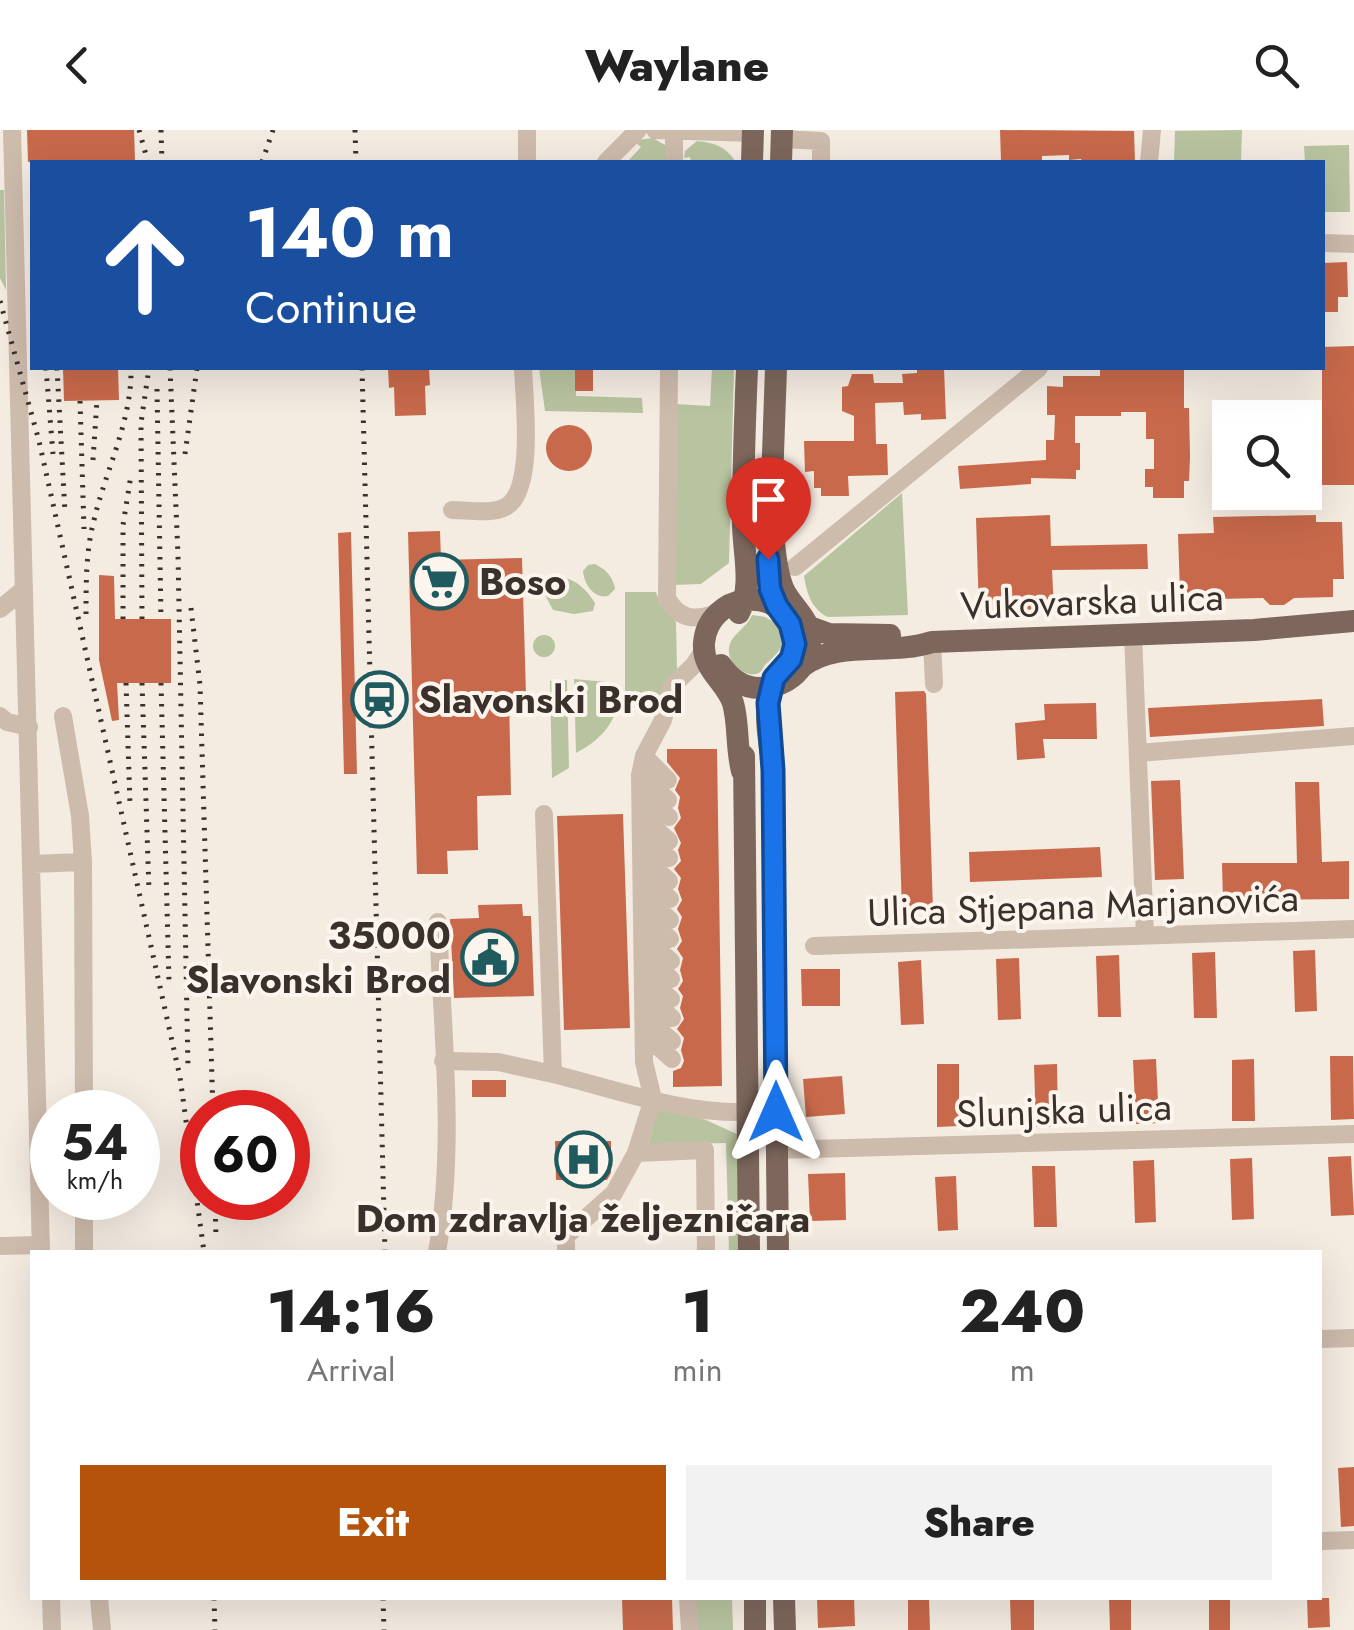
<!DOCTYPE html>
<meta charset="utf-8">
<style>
body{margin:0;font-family:Jost,sans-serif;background:#f2f2f2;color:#222;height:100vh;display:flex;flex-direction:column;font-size:38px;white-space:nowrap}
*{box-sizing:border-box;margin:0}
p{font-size:32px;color:#767676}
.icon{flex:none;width:55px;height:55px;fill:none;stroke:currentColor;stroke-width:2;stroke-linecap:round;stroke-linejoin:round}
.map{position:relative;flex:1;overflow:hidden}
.sheet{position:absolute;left:30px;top:1120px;width:1292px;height:350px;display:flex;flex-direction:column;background:#fff;border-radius:0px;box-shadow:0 10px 40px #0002}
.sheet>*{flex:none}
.guide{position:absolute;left:30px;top:30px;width:1295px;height:210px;border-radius:0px;box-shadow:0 10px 40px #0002;background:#1a4fa0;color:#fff;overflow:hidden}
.tools{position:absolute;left:1212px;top:270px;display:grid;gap:20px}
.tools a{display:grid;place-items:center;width:110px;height:110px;border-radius:0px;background:#fff;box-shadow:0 10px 40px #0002;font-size:50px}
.speed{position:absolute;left:30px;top:960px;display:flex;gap:20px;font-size:50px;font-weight:700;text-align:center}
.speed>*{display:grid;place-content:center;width:130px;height:130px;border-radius:50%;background:#fff;box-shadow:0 10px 40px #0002;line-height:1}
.speed small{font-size:25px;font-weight:400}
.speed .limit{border:15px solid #d22;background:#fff;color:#111}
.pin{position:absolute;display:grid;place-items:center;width:85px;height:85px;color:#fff;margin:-102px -42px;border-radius:50% 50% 50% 0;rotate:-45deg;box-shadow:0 0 10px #0007}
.pin .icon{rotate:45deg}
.me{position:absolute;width:110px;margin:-55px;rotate:0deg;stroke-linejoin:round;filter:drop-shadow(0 0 8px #0008)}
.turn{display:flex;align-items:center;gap:35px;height:210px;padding:0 50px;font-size:45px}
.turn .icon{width:130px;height:130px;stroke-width:2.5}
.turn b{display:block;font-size:70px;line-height:85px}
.eta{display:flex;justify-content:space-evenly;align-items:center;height:170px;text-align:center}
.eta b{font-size:60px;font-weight:800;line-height:70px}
.button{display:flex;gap:20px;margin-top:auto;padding:20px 50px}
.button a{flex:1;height:115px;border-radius:0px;background:#b45309;color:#fff;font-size:40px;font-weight:800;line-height:115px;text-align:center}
.button a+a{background:#f2f2f2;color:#222}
header{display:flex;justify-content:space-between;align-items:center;height:130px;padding:0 50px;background:#fff;font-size:45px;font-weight:800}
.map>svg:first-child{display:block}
.green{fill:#b8c4a0}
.building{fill:#c8694b}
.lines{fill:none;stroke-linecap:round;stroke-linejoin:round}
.minor{stroke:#cdbbac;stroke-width:18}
.major{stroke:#7d675c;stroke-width:22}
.rail{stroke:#3b302b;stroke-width:5;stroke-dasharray:2.5 8;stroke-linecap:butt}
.route-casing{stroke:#114b97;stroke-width:25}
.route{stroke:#1a73e8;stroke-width:18}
.labels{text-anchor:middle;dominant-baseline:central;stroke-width:8;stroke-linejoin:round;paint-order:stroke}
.poi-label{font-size:38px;font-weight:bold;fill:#3b302b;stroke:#fbf5ee;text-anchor:start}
.street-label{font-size:38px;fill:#3b302b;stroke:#fbf5ee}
</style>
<header><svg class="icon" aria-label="back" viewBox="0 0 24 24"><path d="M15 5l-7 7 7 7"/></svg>Waylane<svg class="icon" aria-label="search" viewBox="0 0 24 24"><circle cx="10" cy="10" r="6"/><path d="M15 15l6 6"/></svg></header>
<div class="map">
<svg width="1354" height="1500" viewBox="0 0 1354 1500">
<rect width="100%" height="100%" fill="#f4ebe1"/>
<!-- green -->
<path class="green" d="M 1242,0 L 1241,32 L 1174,32 L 1175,1 Z
M 653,8 L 665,15 L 667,32 L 627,32 L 641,17 L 636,13 L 638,10 Z
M 697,11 C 715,13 725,16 736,32 L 691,32 L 690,27 L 684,28 L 685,21 Z
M 1349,15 L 1350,82 L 1323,82 L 1322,32 L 1305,32 L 1304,16 Z
M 0,60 L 4,60 L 6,160 L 0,148 Z
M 539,238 L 575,238 L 576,266 L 642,268 L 643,283 L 545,281 Z
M 712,238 L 734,238 L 729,433 L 701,454 L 671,455 L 674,274 L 710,276 Z
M 902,363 L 908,485 L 828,487 C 811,479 807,463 804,446 Z
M 595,434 C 606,440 613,446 615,459 L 608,466 C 594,469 584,454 583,441 L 588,435 Z
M 552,447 C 571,445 585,457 595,473 L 593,481 L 574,484 L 553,480 L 544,463 Z
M 625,462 L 656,462 L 660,474 L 676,492 L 677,540 L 658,577 L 625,577 Z
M 752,485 L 765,487 L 776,493 C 788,515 782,519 766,534 C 761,539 763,543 755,544 C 742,546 727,531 729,518 C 731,504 747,498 752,485 Z
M533 516a11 11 0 1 1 22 0a11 11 0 1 1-22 0Z
M 574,549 L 607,552 L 619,570 C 615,594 598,612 576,623 Z
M 567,550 L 569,638 L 552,648 L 550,551 Z
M 664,978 L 706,990 L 739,1005 L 740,1122 L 729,1122 L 726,1013 L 648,1015 L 658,981 Z
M 693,1468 L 732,1468 L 733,1500 L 695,1500 Z"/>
<!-- building -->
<path class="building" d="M 27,0 L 134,0 L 135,30 L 28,32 Z
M 1000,0 L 1134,1 L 1135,32 L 1082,32 L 1081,29 L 1069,30 L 1069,25 L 1042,26 L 1042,32 L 1001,31 Z
M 1347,132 L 1348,167 L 1338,167 L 1338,182 L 1322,182 L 1322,133 Z
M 1354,216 L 1354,355 L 1322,355 L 1322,217 Z
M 63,238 L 118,238 L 119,270 L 64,271 Z
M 388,238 L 429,238 L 430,255 L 425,256 L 426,285 L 395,286 L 394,257 L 389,258 Z
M 575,238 L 593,238 L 593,261 L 575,261 Z
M 917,238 L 944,238 L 946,289 L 921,290 L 921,284 L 904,285 L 903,272 L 875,273 L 876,314 L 887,314 L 888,345 L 848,346 L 849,366 L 821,366 L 821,358 L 814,358 L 814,341 L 805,342 L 804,311 L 854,311 L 854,286 L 842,281 L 842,257 L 848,256 L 852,244 L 873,244 L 874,253 L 903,253 L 902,244 L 917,243 Z
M 1184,238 L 1184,278 L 1189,278 L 1190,327 L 1189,351 L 1184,351 L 1184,368 L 1153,368 L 1153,357 L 1145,357 L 1145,339 L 1154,339 L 1154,309 L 1146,309 L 1146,282 L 1121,282 L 1121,286 L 1075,286 L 1075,313 L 1080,313 L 1080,340 L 1076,340 L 1076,349 L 1031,348 L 1031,354 L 960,359 L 958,336 L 1046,330 L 1046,310 L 1054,310 L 1055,285 L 1047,285 L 1047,256 L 1063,257 L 1063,246 L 1100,246 L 1100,239 Z
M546 318a23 23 0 1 1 46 0a23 23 0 1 1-46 0Z
M 1050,385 L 1051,416 L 1147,414 L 1148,439 L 1052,440 L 1054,479 L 979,481 L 976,388 Z
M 1316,385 L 1316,392 L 1342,392 L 1344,449 L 1333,449 L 1333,467 L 1294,468 L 1284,475 L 1270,475 L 1263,468 L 1217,469 L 1217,462 L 1180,463 L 1178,404 L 1214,403 L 1213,387 Z
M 440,401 L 441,430 L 522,428 L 526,565 L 509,565 L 511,665 L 477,666 L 478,720 L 447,721 L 448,744 L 417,744 L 408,402 Z
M 351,402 L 357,644 L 344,644 L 338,403 Z
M 99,445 L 114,446 L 115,489 L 171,489 L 171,553 L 117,553 L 119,590 L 112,591 L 99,530 Z
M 924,561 L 926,564 L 933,780 L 902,781 L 895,562 Z
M 1322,569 L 1324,596 L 1150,607 L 1148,578 Z
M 1096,573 L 1097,609 L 1043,609 L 1045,628 L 1017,630 L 1015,593 L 1045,590 L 1044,574 Z
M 667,619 L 717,619 L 722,956 L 673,957 L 673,941 L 681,938 L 684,931 L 681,920 L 684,908 L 677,899 L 684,889 L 680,878 L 683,866 L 678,859 L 683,851 L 680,840 L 683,828 L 677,819 L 682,811 L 678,799 L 682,787 L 677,779 L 682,770 L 678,759 L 681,748 L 674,739 L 681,731 L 678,720 L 681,713 L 674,698 L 681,688 L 678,678 L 680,667 L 675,660 L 680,648 L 667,632 Z
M 1180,650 L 1184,749 L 1155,750 L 1151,651 Z
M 1295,652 L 1319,652 L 1322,732 L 1349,731 L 1349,769 L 1223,770 L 1222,733 L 1297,733 Z
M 623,684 L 630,898 L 564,900 L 557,686 Z
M 1100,717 L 1102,747 L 970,752 L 969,722 Z
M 522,774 L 523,786 L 531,786 L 534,866 L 454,868 L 450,789 L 479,788 L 478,775 Z
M 1315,820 L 1317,881 L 1295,882 L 1293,821 Z
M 1215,822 L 1217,888 L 1194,888 L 1192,823 Z
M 1119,825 L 1121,887 L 1098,887 L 1096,826 Z
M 1019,828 L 1021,889 L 998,890 L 996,829 Z
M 921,830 L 924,894 L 901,895 L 898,832 Z
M 801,839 L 840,839 L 840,876 L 802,876 Z
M 1330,926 L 1353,926 L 1354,989 L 1331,990 Z
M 1156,929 L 1159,993 L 1136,994 L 1133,930 Z
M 1254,929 L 1255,991 L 1232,991 L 1232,930 Z
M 937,934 L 959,934 L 959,996 L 937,997 Z
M 1057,934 L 1058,997 L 1036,997 L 1034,935 Z
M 842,946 L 845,984 L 806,987 L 803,949 Z
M 472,950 L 506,950 L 506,967 L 472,967 Z
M 555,1011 L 611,1011 L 611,1043 L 607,1050 L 556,1050 Z
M 1351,1026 L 1354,1085 L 1331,1086 L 1328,1027 Z
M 1252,1028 L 1254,1089 L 1232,1090 L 1230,1029 Z
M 1154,1030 L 1156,1092 L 1135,1093 L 1133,1031 Z
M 1032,1036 L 1055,1036 L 1057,1097 L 1034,1097 Z
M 845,1043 L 846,1090 L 810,1091 L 808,1044 Z
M 956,1046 L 958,1100 L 938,1101 L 935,1047 Z
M 1354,1337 L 1354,1396 L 1341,1397 L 1338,1338 Z
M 622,1468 L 672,1468 L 673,1500 L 623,1500 Z
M 817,1468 L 854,1468 L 855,1496 L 818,1498 Z
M 908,1468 L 929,1468 L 930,1500 L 908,1500 Z
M 1010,1468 L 1034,1468 L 1034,1500 L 1011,1500 Z
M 1109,1468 L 1131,1468 L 1131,1500 L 1110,1500 Z
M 1209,1468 L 1230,1468 L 1230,1500 L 1209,1500 Z
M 1307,1468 L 1329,1468 L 1330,1497 L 1308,1498 Z"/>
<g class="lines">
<!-- minor -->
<path class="minor" d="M 12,0 L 41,1122
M 527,0 L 527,32
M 655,0 L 753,3
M 782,9 L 821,11 L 821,32
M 606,32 L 638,0
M 674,32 L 674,1
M 1149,32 L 1152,0
M 1322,113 L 1354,114
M 669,238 L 667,468 C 679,490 695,491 717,483
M 452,380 C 468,380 494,385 507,376 C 535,358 524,268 523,238
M 795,437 L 1039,238
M 0,479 L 24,459
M 1133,504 L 1145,806
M 932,512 L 934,554
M 0,586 L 7,592 L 29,597
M 63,586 L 80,686 L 83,732 L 84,982
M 1138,623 L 1354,606
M 644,626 L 668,650
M 640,645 L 668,670
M 641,663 L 669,687
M 544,684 L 553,944 C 615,959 681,984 746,982
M 641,686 L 669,711
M 641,704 L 669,728
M 642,727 L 669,751
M 31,734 L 83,732
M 642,745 L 670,769
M 643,766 L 670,790
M 643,784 L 670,809
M 643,807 L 671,831
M 814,816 L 1354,799
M 643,824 L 671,849
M 643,845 L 671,869
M 643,863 L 672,888
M 643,886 L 672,911
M 644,904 L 672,929
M 443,931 L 498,932 L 553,944
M 653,969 L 644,932 L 640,645 L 644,626 L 663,590 L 671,557 L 693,536 L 704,520
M 776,1020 L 1354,1004
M 636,1023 L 653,969
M 84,1068 L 84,1122
M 0,1116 L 41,1115
M 437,1122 C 456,1015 442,901 438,792
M 566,1122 L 566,1106 L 614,1063 L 636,1023 L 705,1020 L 706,1122
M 1320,1209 L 1354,1208
M 1320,1411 L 1354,1410
M 51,1468 L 52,1500
M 99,1468 L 102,1500
M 688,1468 L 690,1500"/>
<!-- major -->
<path class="major" d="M 752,32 L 753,0
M 781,32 L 782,0
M 770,409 L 776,238
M 739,483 C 754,454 742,419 743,389 C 743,338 745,288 747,238
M 799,493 L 829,504 L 890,505
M 721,535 C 730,548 742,558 759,558 C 791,559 819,529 808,496 C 802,482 789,472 783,458 C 775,439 775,416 772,397
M 803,536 C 839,509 890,526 932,512 L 1254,500 L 1354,491
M 744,626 L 749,1122
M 742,641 C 736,619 739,594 733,573 C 725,550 702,540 704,513 C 708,463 781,452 794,503 C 800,529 774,540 769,564 C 764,588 770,616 773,640 L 778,1122
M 755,1468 L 755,1500
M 784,1468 L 785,1500"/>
<!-- rail -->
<path class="rail" d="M 139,0 L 148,32
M 161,0 L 162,32
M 355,0 L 356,32
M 262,32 L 273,0
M 0,171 L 39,311 L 180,947 L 204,1122
M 46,238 L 53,324
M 57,238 L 65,382
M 170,238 L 178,425 L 188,938
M 362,238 L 385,1122
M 157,259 L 161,489
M 80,271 L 84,399
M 185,324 L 197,238
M 93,330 L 97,270
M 191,478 L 200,555 L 213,982
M 86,484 C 86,452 86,420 94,390 C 106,339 132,291 131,238
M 123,489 L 123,395 L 131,345
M 142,489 L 141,293 L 149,238
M 126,553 L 130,675
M 142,553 L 149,760
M 161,553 L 169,852
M 215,1068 L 216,1108
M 214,1468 L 215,1500
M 383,1468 L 384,1500"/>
</g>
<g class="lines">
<defs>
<path id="route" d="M 768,429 L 770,459 L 777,476 L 790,494 L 795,514 L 791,529 L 774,548 L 768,573 L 773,640 L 776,982"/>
</defs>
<!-- route casing -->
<use href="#route" class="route-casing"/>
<!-- route -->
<use href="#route" class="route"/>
</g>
<!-- icons -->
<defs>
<symbol id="supermarket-ring" viewBox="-11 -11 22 22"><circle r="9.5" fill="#fbf5ee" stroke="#1f5a5e" stroke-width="1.5"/><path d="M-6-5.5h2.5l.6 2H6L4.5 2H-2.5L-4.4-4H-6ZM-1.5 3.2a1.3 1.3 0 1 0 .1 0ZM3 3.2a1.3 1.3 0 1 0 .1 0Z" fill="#1f5a5e"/></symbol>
<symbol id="station-ring" viewBox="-11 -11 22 22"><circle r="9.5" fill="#fbf5ee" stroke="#1f5a5e" stroke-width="1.5"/><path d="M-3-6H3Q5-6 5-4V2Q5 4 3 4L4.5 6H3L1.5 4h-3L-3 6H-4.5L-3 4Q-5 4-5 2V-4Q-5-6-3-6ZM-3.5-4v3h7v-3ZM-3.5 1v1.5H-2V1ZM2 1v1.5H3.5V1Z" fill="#1f5a5e"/></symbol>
<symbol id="civic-ring" viewBox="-11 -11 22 22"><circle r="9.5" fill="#fbf5ee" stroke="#1f5a5e" stroke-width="1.5"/><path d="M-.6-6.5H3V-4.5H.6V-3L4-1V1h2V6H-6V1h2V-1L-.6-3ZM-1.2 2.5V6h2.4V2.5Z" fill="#1f5a5e"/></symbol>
<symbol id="hospital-ring" viewBox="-11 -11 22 22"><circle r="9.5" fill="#fbf5ee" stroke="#1f5a5e" stroke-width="1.5"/><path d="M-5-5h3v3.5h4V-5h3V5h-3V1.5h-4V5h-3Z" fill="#1f5a5e"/></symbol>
</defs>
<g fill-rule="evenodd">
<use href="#supermarket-ring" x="408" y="420" width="63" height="63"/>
<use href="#station-ring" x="348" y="538" width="63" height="63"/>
<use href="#civic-ring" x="458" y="796" width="63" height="63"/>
<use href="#hospital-ring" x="552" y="998" width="63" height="63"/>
</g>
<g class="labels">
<!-- poi labels -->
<g class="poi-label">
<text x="479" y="451">Boso</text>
<text x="418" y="569">Slavonski Brod</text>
<text x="451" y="805" text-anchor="end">35000<tspan x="451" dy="44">Slavonski Brod</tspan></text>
<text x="583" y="1088" text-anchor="middle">Dom zdravlja željezničara</text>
</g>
<!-- street labels -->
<g class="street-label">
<text transform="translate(1092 471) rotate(-2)">Vukovarska ulica</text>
<text transform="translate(1083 775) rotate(-2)">Ulica Stjepana Marjanovića</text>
<text transform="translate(1064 980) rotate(-2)">Slunjska ulica</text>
</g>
</g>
</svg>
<div class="tools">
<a><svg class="icon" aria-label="search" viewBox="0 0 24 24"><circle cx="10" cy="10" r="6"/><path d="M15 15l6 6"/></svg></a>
</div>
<div class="speed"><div>54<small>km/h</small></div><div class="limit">60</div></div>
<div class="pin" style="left:768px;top:429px;background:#d93025"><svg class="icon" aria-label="arrive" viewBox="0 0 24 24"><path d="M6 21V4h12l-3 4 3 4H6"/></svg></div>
<svg class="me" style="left:776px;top:982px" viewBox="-20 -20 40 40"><path d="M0-17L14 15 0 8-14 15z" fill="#1a73e8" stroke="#fff" stroke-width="4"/></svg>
<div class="guide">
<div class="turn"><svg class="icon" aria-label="ahead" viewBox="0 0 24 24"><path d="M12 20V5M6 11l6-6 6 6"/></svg><div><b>140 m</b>Continue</div></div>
</div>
<section class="sheet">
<div class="eta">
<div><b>14:16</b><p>Arrival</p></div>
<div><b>1</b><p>min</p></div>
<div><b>240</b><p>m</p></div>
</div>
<div class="button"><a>Exit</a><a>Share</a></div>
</section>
</div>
